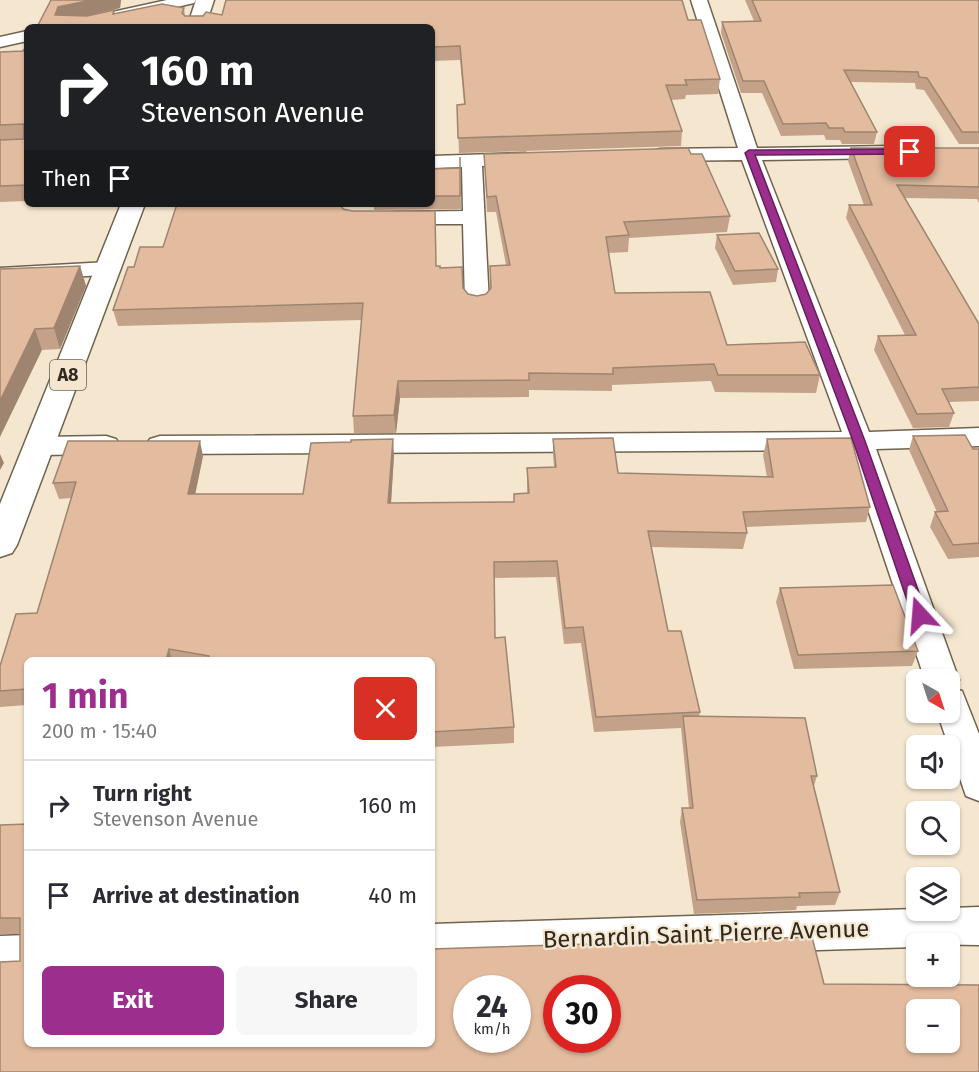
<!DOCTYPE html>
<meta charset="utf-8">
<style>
body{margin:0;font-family:"Fira Sans",sans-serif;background:#f7f7f7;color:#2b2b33;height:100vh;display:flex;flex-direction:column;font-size:22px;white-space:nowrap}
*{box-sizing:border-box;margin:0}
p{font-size:20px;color:#7c7c81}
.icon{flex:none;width:33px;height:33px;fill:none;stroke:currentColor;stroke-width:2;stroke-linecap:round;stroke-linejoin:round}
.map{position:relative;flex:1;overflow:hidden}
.details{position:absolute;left:24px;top:657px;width:411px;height:390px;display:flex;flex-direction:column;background:#fff;border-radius:9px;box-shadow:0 2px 4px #0004}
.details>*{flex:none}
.banner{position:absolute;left:24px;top:24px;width:411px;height:183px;border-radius:9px;box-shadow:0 2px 4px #0004;background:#202124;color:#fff;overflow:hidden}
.needle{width:39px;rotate:141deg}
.tools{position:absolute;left:906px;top:669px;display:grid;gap:12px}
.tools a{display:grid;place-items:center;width:54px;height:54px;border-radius:9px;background:#fff;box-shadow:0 2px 4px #0004;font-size:30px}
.speed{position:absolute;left:453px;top:975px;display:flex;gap:12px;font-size:30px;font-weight:700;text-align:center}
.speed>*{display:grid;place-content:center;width:78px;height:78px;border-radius:50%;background:#fff;box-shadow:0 2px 4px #0004;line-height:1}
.speed small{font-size:15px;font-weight:400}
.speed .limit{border:9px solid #d22;background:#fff;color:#111}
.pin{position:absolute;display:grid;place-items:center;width:51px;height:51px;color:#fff;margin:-26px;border-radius:12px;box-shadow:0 3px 9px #0006}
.me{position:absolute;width:66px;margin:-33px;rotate:341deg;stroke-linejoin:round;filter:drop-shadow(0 0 4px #0008)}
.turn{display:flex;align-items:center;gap:21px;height:126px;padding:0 18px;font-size:27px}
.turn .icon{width:78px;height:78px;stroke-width:2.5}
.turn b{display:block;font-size:42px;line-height:51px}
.then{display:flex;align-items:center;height:57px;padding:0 18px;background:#0003;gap:12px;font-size:22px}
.round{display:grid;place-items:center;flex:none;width:63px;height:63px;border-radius:9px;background:#f7f7f7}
.headline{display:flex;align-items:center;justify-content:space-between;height:102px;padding:0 18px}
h1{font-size:36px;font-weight:700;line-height:45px;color:#9c2e8e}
.action{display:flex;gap:12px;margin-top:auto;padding:12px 18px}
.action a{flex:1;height:69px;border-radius:9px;background:#9c2e8e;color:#fff;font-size:24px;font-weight:700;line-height:69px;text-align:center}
.action a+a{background:#f7f7f7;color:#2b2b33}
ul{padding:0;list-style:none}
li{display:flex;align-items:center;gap:18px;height:90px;padding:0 18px;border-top:2px solid #e1e1e2}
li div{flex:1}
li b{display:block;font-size:22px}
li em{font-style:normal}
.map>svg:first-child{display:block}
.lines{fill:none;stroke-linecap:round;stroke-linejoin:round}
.minor-casing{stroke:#6f634f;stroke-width:3}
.primary-casing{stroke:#6f634f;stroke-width:3}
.minor{fill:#fff;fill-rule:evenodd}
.primary{fill:#fff;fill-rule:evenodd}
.wall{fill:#c3a289;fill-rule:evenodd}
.shaded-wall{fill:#9f846f}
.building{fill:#e3bc9f;stroke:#9f846f;stroke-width:1.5;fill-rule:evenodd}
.route{fill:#9c2e8e;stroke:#651e5c;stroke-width:1.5}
.labels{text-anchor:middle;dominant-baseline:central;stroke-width:4.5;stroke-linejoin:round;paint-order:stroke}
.shield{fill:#f5e7cf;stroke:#6a6254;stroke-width:1.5}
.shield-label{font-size:18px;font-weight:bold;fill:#2f2920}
.near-street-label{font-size:24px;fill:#2f2920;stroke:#f5e7cf}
</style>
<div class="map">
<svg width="979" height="1072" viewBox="0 0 979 1072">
<rect width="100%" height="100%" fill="#f5e7cf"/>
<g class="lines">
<defs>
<path id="minor" d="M 167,0 L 196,0 L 194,3 L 90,27 L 60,27 L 62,23 Z
M 691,0 L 707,0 L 757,148 L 891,146 L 898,148 L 901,152 L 898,156 L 891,158 L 762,160 L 869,432 L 979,428 L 979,446 L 876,449 L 959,680 L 954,689 L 962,691 L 979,734 L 979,801 L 966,796 L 937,712 L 950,712 L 950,680 L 925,680 L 848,450 L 160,454 L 150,451 L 146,445 L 150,439 L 160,436 L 842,432 L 742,160 L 660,161 L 653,159 L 650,155 L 653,151 L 660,149 L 738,148 Z
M 27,31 L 27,41 L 0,47 L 0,37 Z
M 525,153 L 532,155 L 535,159 L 532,163 L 482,166 L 489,303 L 485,308 L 477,310 L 469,308 L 465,303 L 463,224 L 396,224 L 388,223 L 385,218 L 388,213 L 396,212 L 463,211 L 462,167 L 432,168 L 432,156 Z
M 108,262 L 116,264 L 119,269 L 116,274 L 0,282 L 0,268 Z
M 106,436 L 116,439 L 120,445 L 116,451 L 106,454 L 40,455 L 30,452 L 26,446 L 30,440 L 40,437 Z
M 979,907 L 979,945 L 916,944 L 916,947 L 432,962 L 432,924 L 916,909 L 950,910 L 950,908 Z
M 27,935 L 27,975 L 0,976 L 0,936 Z"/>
<path id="primary" d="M 196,0 L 214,0 L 205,27 L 187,27 Z
M 121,204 L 145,204 L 17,545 L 12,553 L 0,557 L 0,504 Z"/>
</defs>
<!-- minor casing -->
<use href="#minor" class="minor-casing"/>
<!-- primary casing -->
<use href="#primary" class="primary-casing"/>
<!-- minor -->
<use href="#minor" class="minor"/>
<!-- primary -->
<use href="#primary" class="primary"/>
</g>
<!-- wall -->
<path class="wall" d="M 51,0 L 121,0 L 120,8 L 85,16 L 114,10 L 115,14 L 184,8 L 185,16 L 222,15 L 688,20 L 720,79 L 718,94 L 686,95 L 685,99 L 671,100 L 682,131 L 681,146 L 459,153 L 457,105 L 464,104 L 460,60 L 432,61 L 432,27 L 37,27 Z
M 745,0 L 979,0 L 979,144 L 959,144 L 924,90 L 916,89 L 915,83 L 851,82 L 877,132 L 874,144 L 842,144 L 840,140 L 826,140 L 824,135 L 781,136 L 762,93 L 741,93 L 721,33 L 722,22 L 754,21 Z
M 27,45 L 27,201 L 0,202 L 0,52 L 23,51 Z
M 851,148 L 979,148 L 979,203 L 977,199 L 905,198 L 979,324 L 979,401 L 949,402 L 954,413 L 949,427 L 913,428 L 874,350 L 878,336 L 905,335 L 846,218 L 849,205 L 864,205 L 848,161 Z
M 484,154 L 691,154 L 730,216 L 727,232 L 629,238 L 628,252 L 608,253 L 615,293 L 727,345 L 820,375 L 816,393 L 715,392 L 711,381 L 612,385 L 612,391 L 529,390 L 529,397 L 400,398 L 396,433 L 354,433 L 353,416 L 362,320 L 118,326 L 113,310 L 134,267 L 163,247 L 177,204 L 341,204 L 343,209 L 440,268 L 468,294 L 477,296 L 486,294 L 490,288 L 506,265 L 496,212 L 487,212 Z
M 460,157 L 461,209 L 374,210 L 374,204 L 432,204 L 432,169 L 460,168 Z
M 717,235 L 778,269 L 776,282 L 733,285 L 715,248 Z
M 80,266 L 86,286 L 60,349 L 42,350 L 0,269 Z
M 913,436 L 973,449 L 979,449 L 979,557 L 948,559 L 930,527 L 935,512 L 937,512 L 909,450 Z
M 553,439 L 618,473 L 767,477 L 763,455 L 767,439 L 870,507 L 866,522 L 746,527 L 747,533 L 743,549 L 651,547 L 668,631 L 700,712 L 699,717 L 817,776 L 814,786 L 840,892 L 835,905 L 797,906 L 796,910 L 694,914 L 680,822 L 682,808 L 689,808 L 681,728 L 594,732 L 581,643 L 564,644 L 556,577 L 494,578 L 495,638 L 514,727 L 514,743 L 432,747 L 432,660 L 27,660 L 27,705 L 0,707 L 0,666 L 37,613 L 71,498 L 59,499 L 53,483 L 203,456 L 195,494 L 303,494 L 394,455 L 391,503 L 514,502 L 514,494 L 527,493 L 527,468 L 554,467 L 553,454 Z
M 780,588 L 918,651 L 912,666 L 794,669 L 776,602 Z
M 27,824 L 27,1044 L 432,1044 L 432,949 L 812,937 L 824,984 L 979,985 L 979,1072 L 0,1072 L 0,962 L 20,961 L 20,934 L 0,934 L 0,825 ZM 466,988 L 518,988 L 518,1040 L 466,1040 ZM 556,988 L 608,988 L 608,1040 L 556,1040 ZM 916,1010 L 950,1010 L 950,1042 L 916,1042 Z"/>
<!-- shaded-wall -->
<path class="shaded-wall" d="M 92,0 L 121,0 L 120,8 L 62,21 L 55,15 L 58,7 Z
M 80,266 L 86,286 L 60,349 L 54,328 Z
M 35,329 L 42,350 L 0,437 L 0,401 Z
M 398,381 L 400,398 L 396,433 L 394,415 Z
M 393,439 L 394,455 L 390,519 L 388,503 Z
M 200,441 L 203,456 L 192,510 L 188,494 Z
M 0,454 L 4,463 L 0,470 Z
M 169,649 L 172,660 L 166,660 Z"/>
<!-- building -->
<path class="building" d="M 51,0 L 92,0 L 58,7 L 55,15 L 87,16 L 114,10 L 113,14 L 162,4 L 184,8 L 182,13 L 185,16 L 203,16 L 206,12 L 222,15 L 226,0 L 682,0 L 688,20 L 701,20 L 720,79 L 685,80 L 687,85 L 666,85 L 682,131 L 458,138 L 457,105 L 465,104 L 460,46 L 432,47 L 432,27 L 37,27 Z
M 752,0 L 979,0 L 979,132 L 962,132 L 927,78 L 919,77 L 918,72 L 844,70 L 877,132 L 845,132 L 843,128 L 829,128 L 826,123 L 783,124 L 764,81 L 743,81 L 722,22 L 761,21 Z
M 27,45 L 27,185 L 0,186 L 0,140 L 24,139 L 24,124 L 0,125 L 0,52 L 23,51 Z
M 688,148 L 691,154 L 702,154 L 730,216 L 624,222 L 629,235 L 606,237 L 615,293 L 710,292 L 727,345 L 805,342 L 820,375 L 718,375 L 714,364 L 613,368 L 613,374 L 529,373 L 529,380 L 398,381 L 394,415 L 353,416 L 363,303 L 113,310 L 128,267 L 134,267 L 140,247 L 163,247 L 177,204 L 340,204 L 343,209 L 352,211 L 435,211 L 436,266 L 440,266 L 440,268 L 462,267 L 463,288 L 468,294 L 477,296 L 486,294 L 491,288 L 490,266 L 510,265 L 496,196 L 487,197 L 484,154 Z
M 851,148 L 979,148 L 979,187 L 897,185 L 979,324 L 979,387 L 942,389 L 954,413 L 917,414 L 878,336 L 916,335 L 849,205 L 872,205 Z
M 460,157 L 460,196 L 432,196 L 432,169 L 460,168 Z
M 759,233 L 778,269 L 735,271 L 717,235 Z
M 80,266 L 54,328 L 35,329 L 0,401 L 0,269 Z
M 965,435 L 973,449 L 979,449 L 979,543 L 953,545 L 935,512 L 948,511 L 913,436 Z
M 613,438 L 618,473 L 773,477 L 767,439 L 851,438 L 870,507 L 743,512 L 747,533 L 648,531 L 668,631 L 681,631 L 700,712 L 596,717 L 583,627 L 565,628 L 557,561 L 494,562 L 495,638 L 505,637 L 514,727 L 432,732 L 432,660 L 209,660 L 209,656 L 169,649 L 166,660 L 27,660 L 27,689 L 0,691 L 0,666 L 16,614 L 37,613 L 76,482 L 53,483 L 68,441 L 200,441 L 188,494 L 303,494 L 311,443 L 351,442 L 351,440 L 393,439 L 388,503 L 514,502 L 514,494 L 529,493 L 527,468 L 556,467 L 553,439 Z
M 893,585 L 918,651 L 798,655 L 780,588 Z
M 683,716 L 805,718 L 817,776 L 811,776 L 840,892 L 799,893 L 800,897 L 697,900 L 682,808 L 693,808 Z
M 27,824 L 27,1044 L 432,1044 L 432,949 L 812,937 L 824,984 L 979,985 L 979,1072 L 0,1072 L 0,962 L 20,961 L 20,918 L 0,918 L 0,825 ZM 466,988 L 518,988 L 518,1040 L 466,1040 ZM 556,988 L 608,988 L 608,1040 L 556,1040 ZM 916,1010 L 950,1010 L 950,1042 L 916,1042 Z"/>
<!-- route -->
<path class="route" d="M 910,149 L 913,150 L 913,154 L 755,155 L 865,441 L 927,615 L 925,618 L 914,618 L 912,615 L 853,441 L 745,153 L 749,150 Z"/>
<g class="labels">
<!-- shield labels -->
<rect class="shield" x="50" y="360" width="36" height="30" rx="4.5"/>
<g class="shield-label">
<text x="68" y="375">A8</text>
</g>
<!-- near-street labels -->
<g class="near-street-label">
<text transform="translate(706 934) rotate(-2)">Bernardin Saint Pierre Avenue</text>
</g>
</g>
</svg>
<div class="tools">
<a><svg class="needle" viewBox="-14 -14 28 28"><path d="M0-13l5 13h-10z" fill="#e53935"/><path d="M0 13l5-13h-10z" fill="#7c7c81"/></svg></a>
<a><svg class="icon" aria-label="sound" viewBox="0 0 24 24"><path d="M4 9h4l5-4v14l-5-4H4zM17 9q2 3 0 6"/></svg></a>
<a><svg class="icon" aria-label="search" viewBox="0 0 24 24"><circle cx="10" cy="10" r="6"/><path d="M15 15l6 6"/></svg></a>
<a><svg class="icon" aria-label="layers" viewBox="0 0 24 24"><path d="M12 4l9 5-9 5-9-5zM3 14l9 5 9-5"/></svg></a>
<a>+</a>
<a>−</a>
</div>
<div class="speed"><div>24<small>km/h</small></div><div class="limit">30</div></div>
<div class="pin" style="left:910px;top:152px;background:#d93025"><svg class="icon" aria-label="arrive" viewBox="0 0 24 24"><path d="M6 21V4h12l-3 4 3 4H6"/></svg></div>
<svg class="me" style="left:920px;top:615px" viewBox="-20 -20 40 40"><path d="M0-17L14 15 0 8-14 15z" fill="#9c2e8e" stroke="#fff" stroke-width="4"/></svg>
<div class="banner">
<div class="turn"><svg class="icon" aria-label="right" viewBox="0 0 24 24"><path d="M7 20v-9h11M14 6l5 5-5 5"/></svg><div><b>160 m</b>Stevenson Avenue</div></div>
<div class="then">Then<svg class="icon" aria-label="arrive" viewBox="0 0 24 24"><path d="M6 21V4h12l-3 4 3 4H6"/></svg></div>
</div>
<section class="details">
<div class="headline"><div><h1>1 min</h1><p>200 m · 15:40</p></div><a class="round" style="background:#d93025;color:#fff"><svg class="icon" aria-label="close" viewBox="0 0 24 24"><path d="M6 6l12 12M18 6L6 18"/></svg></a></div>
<ul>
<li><svg class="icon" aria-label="right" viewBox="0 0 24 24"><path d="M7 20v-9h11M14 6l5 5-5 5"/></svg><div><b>Turn right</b><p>Stevenson Avenue</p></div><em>160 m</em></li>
<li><svg class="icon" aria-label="arrive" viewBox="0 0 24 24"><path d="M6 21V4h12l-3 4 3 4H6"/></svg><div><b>Arrive at destination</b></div><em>40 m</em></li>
</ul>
<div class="action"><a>Exit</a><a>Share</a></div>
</section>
</div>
